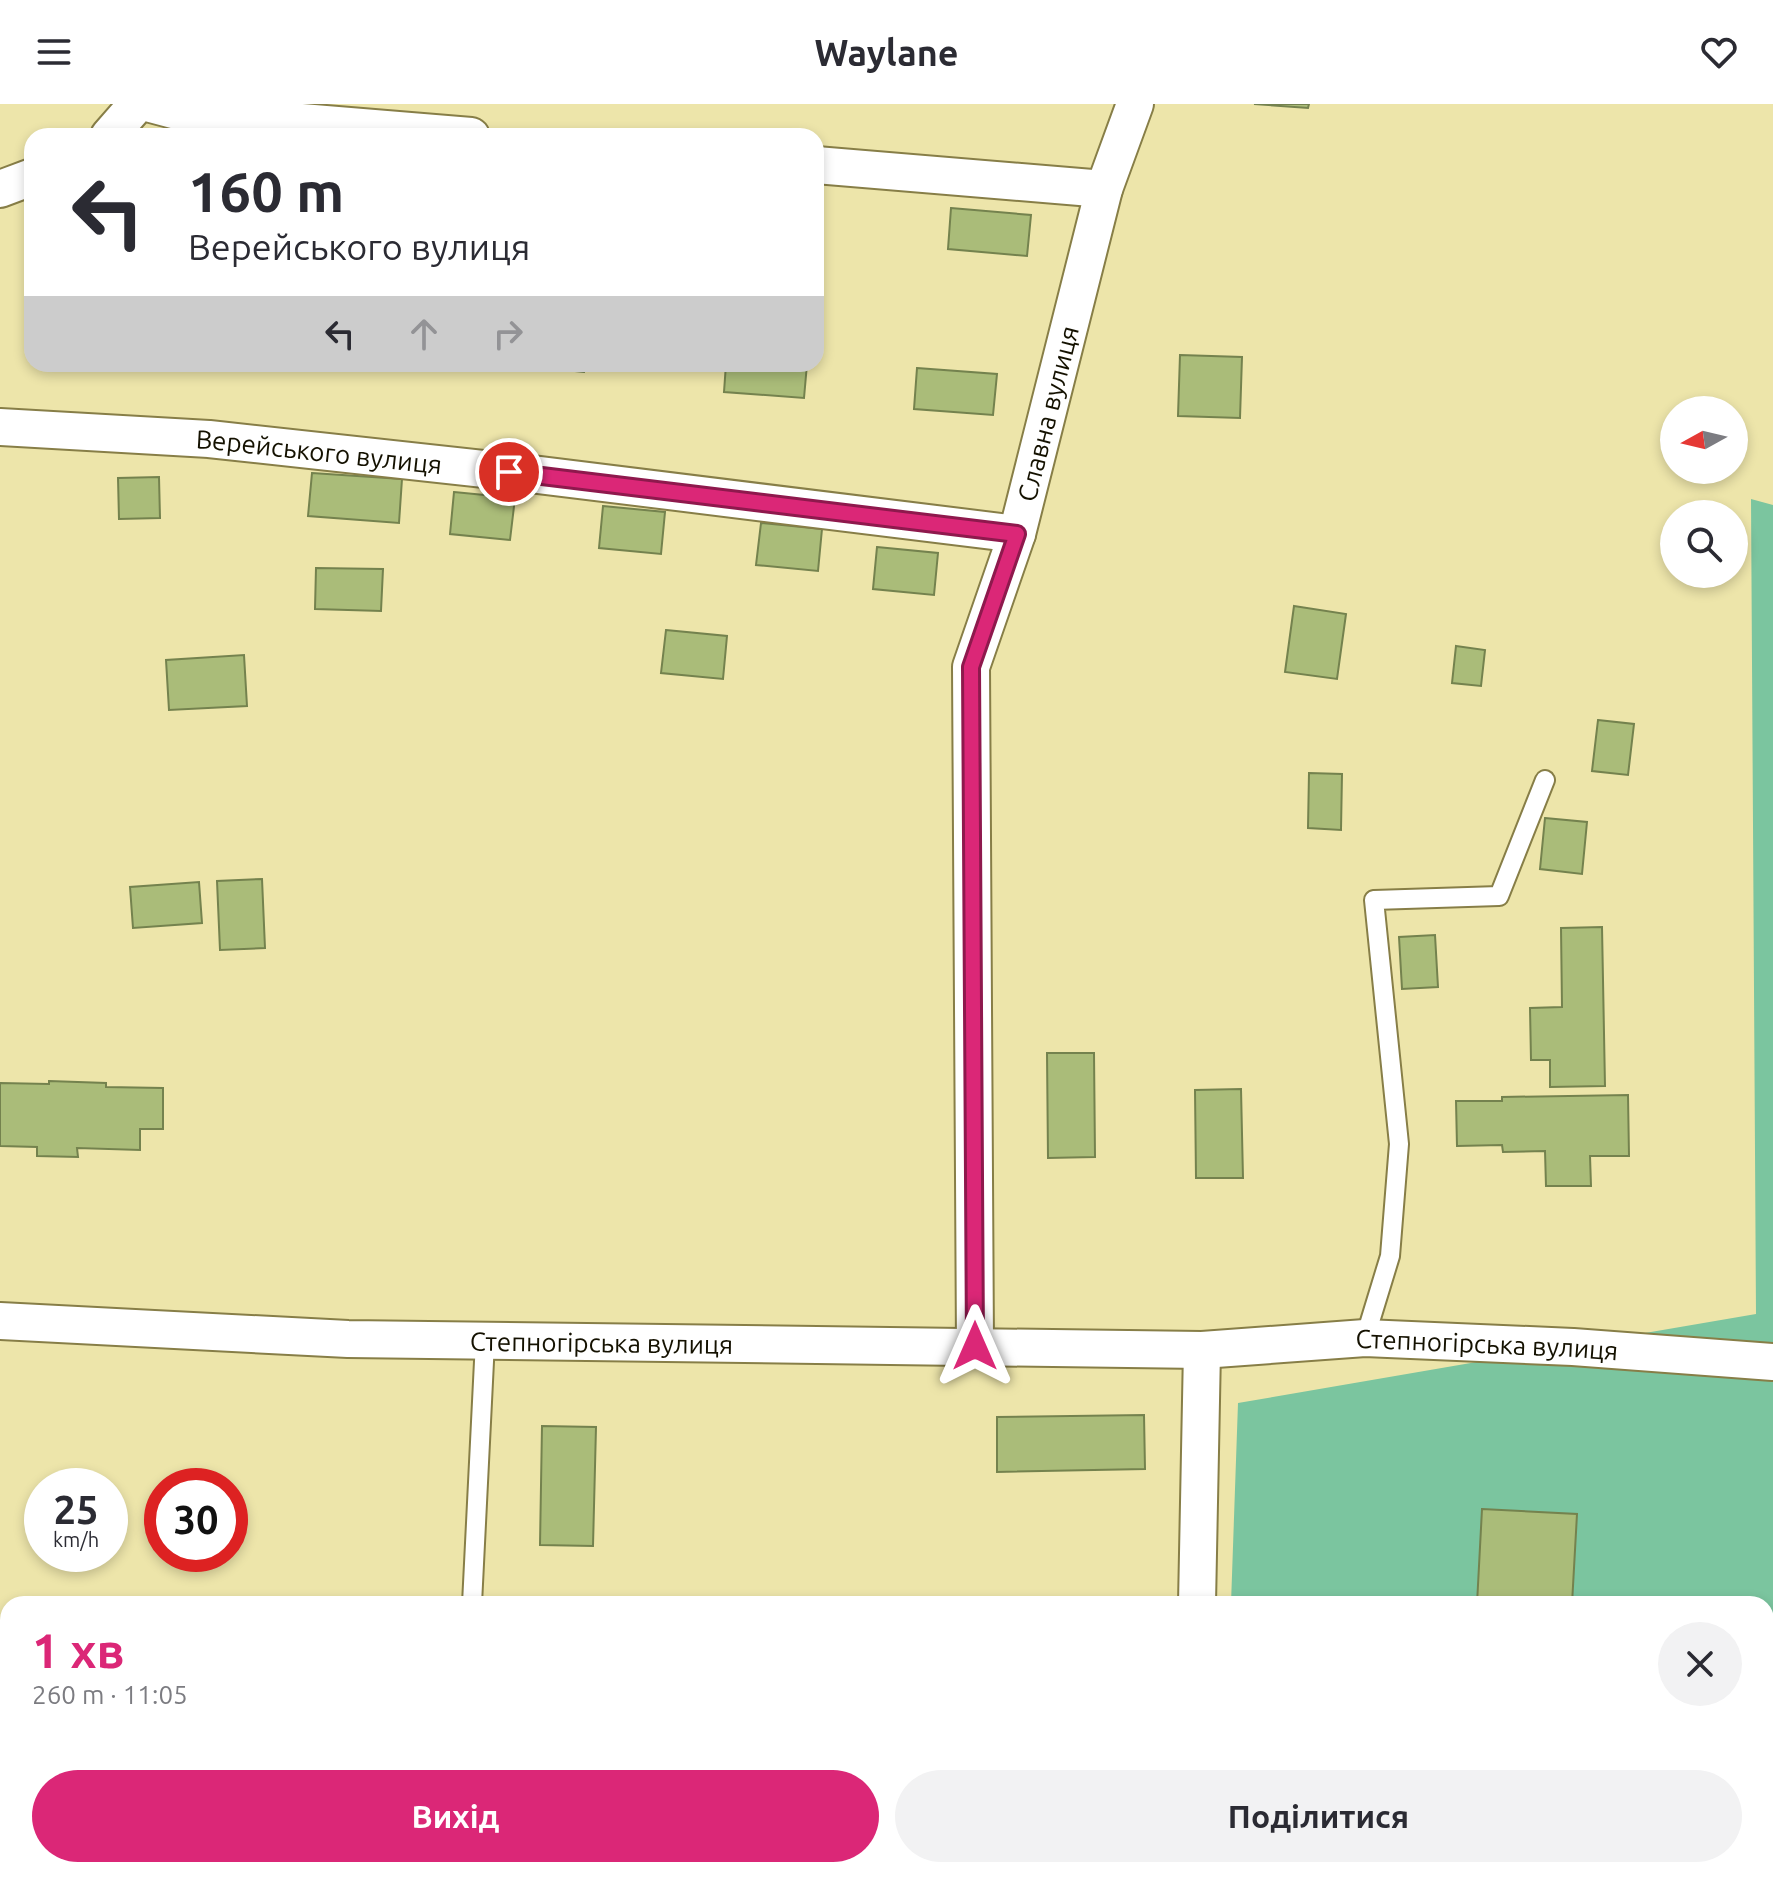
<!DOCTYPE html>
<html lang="uk">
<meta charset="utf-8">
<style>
body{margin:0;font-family:Ubuntu,sans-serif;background:#f2f2f3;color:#2b2b33;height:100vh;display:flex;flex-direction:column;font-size:30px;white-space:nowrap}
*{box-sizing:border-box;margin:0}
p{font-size:26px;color:#7c7c81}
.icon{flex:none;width:44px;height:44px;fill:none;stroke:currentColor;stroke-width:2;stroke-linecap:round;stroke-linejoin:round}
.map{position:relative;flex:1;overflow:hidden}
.panel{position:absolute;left:0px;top:1492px;width:1774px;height:282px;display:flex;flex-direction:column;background:#fff;border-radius:24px 24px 0 0;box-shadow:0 4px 12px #0003}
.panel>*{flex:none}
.banner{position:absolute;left:24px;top:24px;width:800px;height:244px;border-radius:24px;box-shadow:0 4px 12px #0003;background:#fff;color:#2b2b33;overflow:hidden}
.needle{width:52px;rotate:262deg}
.fabs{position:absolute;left:1660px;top:292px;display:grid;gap:16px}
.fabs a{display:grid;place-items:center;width:88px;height:88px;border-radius:50%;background:#fff;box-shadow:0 4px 12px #0003;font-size:40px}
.speed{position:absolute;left:24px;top:1364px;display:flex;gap:16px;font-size:40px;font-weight:700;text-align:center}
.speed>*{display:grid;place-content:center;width:104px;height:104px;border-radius:50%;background:#fff;box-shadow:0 4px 12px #0003;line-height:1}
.speed small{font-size:20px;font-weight:400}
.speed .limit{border:12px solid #d22;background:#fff;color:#111}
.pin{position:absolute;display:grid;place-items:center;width:68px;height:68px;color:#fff;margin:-34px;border:4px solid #fff;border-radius:50%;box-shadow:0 2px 8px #0007}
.me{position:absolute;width:88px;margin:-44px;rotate:0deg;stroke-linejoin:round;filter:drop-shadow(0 0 6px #0008)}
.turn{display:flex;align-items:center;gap:28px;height:168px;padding:0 32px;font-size:36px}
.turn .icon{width:104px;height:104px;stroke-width:2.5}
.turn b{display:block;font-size:56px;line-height:68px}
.lanes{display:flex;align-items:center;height:76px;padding:0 32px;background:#0003;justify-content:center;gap:40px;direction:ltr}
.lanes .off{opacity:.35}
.round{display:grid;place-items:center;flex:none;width:84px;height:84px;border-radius:42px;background:#f2f2f3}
.headline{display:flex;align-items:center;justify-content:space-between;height:136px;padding:0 32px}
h1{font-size:48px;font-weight:700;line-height:60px;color:#db2777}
.button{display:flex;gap:16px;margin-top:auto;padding:16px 32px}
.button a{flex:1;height:92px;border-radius:48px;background:#db2777;color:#fff;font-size:32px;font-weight:700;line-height:92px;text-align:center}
.button a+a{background:#f2f2f3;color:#2b2b33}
header{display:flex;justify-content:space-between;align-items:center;height:104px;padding:0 32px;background:#fff;font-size:36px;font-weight:700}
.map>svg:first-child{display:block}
.forest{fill:#7bc59f}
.building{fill:#aabc79;stroke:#74824e;stroke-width:2}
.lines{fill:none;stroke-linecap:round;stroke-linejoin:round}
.service-casing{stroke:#877e47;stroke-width:22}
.minor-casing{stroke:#877e47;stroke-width:40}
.service{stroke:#fff;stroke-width:18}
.minor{stroke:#fff;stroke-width:36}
.route-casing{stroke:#8e194d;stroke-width:20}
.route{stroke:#db2777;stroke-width:14}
.labels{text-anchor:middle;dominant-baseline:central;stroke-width:8;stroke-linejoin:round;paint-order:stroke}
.street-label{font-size:26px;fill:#141100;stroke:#fff}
</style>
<header><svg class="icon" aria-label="menu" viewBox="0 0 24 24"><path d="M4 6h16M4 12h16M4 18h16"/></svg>Waylane<svg class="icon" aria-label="heart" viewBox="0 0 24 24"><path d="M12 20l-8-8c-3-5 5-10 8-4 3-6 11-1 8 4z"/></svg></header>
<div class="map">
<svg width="1773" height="1773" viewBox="0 0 1773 1773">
<rect width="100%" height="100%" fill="#ede5aa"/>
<!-- forest -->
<path class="forest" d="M 1751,395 L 1773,401 L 1773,1773 L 1220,1773 L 1221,1766 L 1766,1766 L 1766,1500 L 1231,1500 L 1238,1299 L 1756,1210 Z"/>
<!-- building -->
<path class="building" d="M 1254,0 L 1309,0 L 1308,4 Z
M 951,104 L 1031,111 L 1027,152 L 948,145 Z
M 1180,251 L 1242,253 L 1240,314 L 1178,312 Z
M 504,260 L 585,260 L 584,268 Z
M 726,260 L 807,260 L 804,294 L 724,288 Z
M 917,264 L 997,270 L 993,311 L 914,305 Z
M 312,369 L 402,375 L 399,419 L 308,412 Z
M 159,373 L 160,414 L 119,415 L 118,374 Z
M 454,388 L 515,394 L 510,436 L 450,430 Z
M 603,402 L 665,408 L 661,450 L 599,444 Z
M 761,419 L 822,425 L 818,467 L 756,461 Z
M 877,443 L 938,449 L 934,491 L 873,485 Z
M 316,464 L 383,465 L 381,507 L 315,505 Z
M 1294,502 L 1346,510 L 1337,575 L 1285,568 Z
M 666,526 L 727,532 L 723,575 L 661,569 Z
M 1456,542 L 1485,546 L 1481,582 L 1452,579 Z
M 244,551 L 247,602 L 169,606 L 166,556 Z
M 1598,616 L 1634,620 L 1628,671 L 1592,667 Z
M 1309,669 L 1342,670 L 1341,726 L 1308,724 Z
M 1545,714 L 1587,718 L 1582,770 L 1540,765 Z
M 262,775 L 265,844 L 220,846 L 217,777 Z
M 199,778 L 202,819 L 133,824 L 130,783 Z
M 1602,823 L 1605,982 L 1550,983 L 1550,956 L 1531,956 L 1530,904 L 1562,903 L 1561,824 Z
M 1435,831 L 1438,883 L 1402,885 L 1399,833 Z
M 1047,949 L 1094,949 L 1095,1053 L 1048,1054 Z
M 49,977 L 106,979 L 106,983 L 163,984 L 163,1025 L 140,1025 L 140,1046 L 77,1044 L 78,1053 L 37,1052 L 37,1043 L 0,1042 L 0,979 L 49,980 Z
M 1241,985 L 1243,1074 L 1196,1074 L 1195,986 Z
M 1628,991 L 1629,1052 L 1590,1052 L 1591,1082 L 1546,1082 L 1545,1047 L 1503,1048 L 1502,1041 L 1457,1042 L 1456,997 L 1502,997 L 1502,993 Z
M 1144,1311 L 1145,1365 L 997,1368 L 997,1313 Z
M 542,1322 L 596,1323 L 593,1442 L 540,1441 Z
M 1482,1405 L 1577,1410 L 1572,1500 L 1477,1500 Z
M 536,1766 L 592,1766 L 592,1773 L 536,1773 Z
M 1088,1766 L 1141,1766 L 1141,1773 L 1088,1773 Z"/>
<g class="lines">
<defs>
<path id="service" d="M 1365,1234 L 1390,1152 L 1399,1040 L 1374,796 L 1499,792 L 1545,676
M 472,1500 L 485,1237
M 1502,1766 L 1506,1773
M 458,1773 L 458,1766"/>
<g id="minor">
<path d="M 151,0 L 181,8 L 471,32"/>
<path d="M 109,32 L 137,0"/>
<path d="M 816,61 L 1104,85"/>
<path d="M 0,85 L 32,73"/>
<path id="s1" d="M 0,323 L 209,335 L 539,371 L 1017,430"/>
<path id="s2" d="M 0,1217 L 348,1235 L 1202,1246 L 1365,1234 L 1573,1243 L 1773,1258"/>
<path id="s3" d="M 975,1242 L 971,563 L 1017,430 L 1104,85 L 1135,0"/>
<path d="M 1197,1500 L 1202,1246"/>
<path d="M 1191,1773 L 1192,1766"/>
</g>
</defs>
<!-- service casing -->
<use href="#service" class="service-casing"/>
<!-- minor casing -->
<use href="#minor" class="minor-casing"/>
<!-- service -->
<use href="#service" class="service"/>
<!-- minor -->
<use href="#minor" class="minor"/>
</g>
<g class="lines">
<defs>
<path id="route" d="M 509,368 L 1017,430 L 971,563 L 975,1242"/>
</defs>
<!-- route casing -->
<use href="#route" class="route-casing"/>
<!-- route -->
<use href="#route" class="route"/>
</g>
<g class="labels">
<!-- street labels -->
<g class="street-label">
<text stroke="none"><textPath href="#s3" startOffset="944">Славна вулиця</textPath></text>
<text stroke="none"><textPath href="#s1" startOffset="320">Верейського вулиця</textPath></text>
<text stroke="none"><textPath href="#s2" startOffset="602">Степногірська вулиця</textPath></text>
<text stroke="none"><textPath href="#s2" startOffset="1488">Степногірська вулиця</textPath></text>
</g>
</g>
</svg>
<div class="fabs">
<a><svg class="needle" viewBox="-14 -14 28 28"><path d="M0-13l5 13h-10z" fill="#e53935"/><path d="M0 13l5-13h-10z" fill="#7c7c81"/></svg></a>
<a><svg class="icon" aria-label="search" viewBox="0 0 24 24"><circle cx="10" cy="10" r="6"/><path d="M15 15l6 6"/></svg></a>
</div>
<div class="speed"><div>25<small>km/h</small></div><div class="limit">30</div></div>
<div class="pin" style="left:509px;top:368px;background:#d93025"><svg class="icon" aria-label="arrive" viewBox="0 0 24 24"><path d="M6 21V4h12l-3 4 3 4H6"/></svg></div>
<svg class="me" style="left:975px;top:1242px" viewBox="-20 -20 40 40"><path d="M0-17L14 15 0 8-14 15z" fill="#db2777" stroke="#fff" stroke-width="4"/></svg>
<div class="banner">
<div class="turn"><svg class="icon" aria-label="left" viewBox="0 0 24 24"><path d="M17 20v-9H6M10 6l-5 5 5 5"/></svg><div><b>160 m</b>Верейського вулиця</div></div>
<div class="lanes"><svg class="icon" aria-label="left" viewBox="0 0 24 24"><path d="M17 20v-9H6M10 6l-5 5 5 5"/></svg><svg class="icon off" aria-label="ahead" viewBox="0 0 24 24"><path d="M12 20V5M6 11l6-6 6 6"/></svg><svg class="icon off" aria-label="right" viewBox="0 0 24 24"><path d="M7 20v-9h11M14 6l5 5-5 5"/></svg></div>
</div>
<section class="panel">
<div class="headline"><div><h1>1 хв</h1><p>260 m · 11:05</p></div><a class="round"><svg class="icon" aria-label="close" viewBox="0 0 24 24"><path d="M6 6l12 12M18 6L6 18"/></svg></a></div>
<div class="button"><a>Вихід</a><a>Поділитися</a></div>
</section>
</div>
